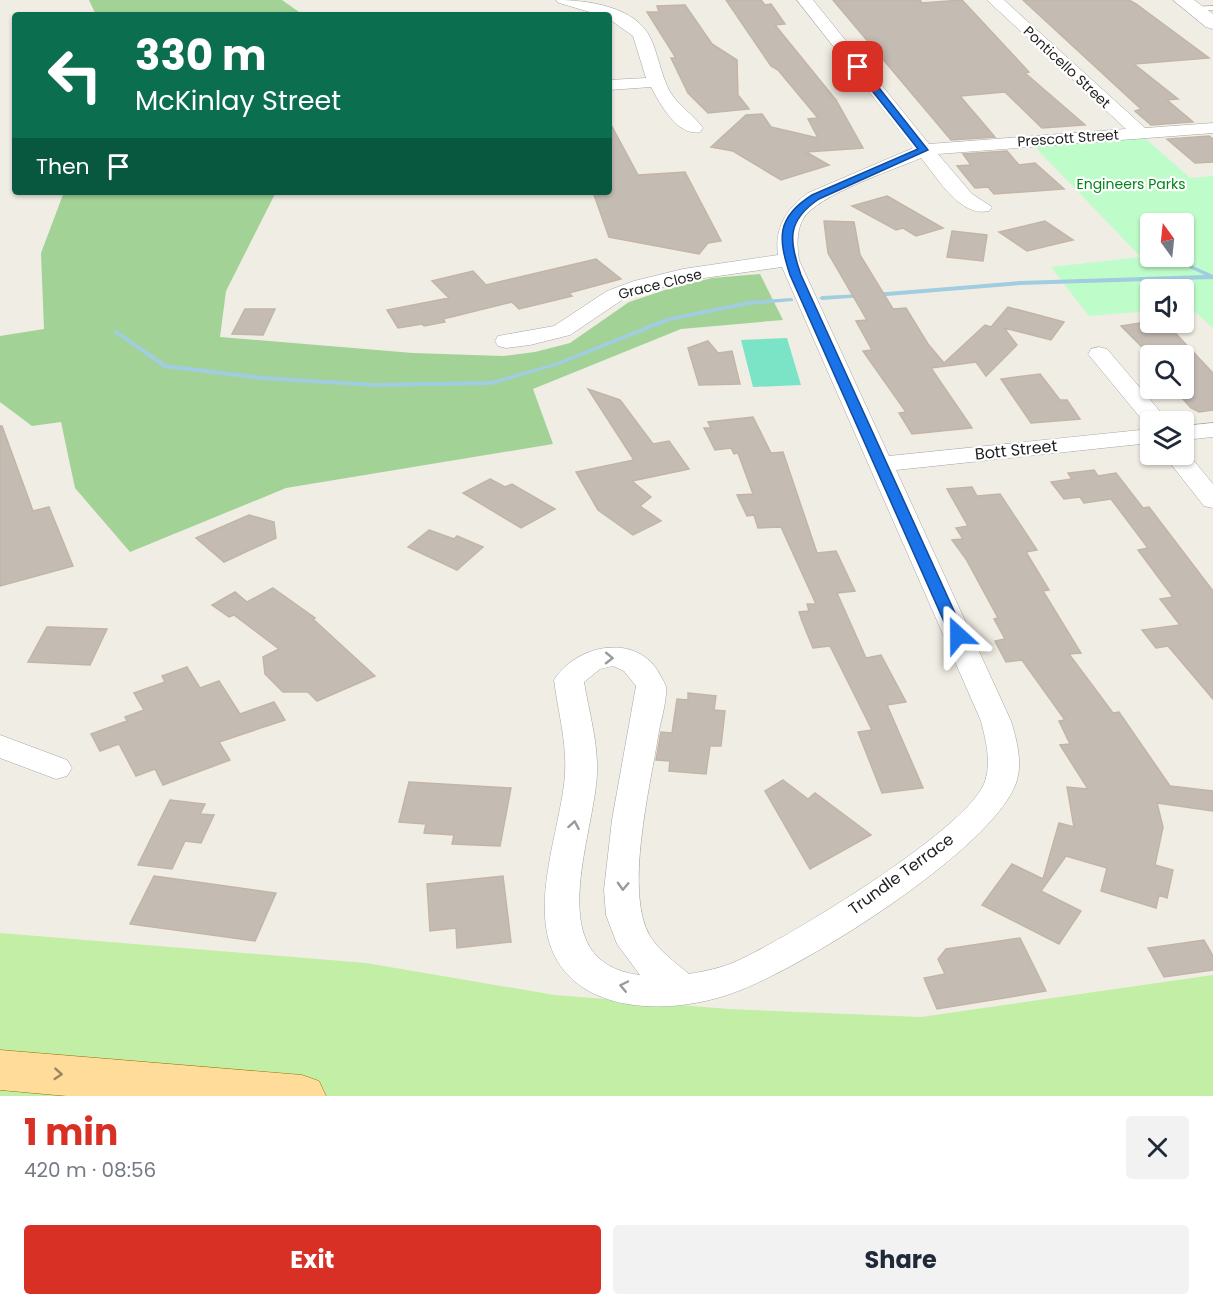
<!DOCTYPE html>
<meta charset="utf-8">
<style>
body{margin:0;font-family:Poppins,sans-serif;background:#f2f2f3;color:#1f2937;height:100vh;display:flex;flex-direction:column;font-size:22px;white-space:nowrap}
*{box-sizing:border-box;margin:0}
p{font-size:20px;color:#747a83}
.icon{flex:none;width:33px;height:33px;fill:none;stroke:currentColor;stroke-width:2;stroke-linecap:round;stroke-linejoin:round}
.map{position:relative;height:1096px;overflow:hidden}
.panel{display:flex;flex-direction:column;background:#fff;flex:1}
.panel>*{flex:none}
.banner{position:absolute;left:12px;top:12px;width:600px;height:183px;border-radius:6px;box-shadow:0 2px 4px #0004;background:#0b6e4f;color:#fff;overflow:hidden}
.needle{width:39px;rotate:345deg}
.tools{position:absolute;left:1140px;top:213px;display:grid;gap:12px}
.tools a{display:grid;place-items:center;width:54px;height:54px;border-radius:6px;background:#fff;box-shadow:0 2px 4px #0004;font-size:30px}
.pin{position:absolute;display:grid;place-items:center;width:51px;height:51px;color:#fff;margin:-26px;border-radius:12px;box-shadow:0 3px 9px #0006}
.me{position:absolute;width:66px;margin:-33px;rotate:336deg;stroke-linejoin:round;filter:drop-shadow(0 0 4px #0008)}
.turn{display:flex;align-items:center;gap:21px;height:126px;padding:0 24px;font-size:27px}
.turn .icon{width:78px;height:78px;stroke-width:2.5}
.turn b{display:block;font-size:42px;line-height:51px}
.then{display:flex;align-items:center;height:57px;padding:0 24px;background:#0003;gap:12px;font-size:22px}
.round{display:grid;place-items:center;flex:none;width:63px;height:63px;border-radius:6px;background:#f2f2f3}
.summary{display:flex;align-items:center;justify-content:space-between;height:102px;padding:0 24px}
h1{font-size:36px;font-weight:700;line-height:45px;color:#d93025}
.action{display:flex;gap:12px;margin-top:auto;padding:12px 24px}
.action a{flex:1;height:69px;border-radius:6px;background:#d93025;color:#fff;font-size:24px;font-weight:700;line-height:69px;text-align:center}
.action a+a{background:#f2f2f3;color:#1f2937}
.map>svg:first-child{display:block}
.grass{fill:#c3eea6}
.forest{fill:#a2d296}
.park{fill:#befdc9;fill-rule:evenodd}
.pitch{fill:#7ce4c6}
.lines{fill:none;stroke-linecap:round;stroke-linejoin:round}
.stream{fill:#a1cde1;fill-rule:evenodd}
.building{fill:#c4bcb3;stroke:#c3b5a5;stroke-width:1.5}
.service-casing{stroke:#a5a5a5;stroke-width:1}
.minor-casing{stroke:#a5a5a5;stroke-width:1}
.tertiary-casing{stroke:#a5a5a5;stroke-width:1}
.primary-casing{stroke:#997400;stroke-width:1}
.service{fill:#fff;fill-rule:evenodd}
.minor{fill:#fff;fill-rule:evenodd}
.tertiary{fill:#fff;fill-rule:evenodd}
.primary{fill:#ffdc9a;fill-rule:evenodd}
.oneway{stroke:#9a9a9a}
.oneway2{stroke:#9a8662}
.route{fill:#1a73e8;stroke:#114b97;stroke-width:1.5}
.labels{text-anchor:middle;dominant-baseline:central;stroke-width:4.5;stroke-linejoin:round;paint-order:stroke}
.far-street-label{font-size:14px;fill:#1e1e1e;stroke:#fff}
.far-park-label{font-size:14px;fill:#04851a;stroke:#fff}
.street-label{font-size:16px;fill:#1e1e1e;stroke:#fff}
</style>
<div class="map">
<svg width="1213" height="1096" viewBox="0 0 1213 1096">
<rect width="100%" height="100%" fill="#f0ede4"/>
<!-- grass -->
<path class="grass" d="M 0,933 L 366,963 L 555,995 L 729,1009 L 921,1017 L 1213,975 L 1213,1096 L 0,1096 Z"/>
<!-- forest -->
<path class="forest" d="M 89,0 L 282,0 L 299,12 L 332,15 L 96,15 Z
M 64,192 L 276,192 L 226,291 L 220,337 L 413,353 L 503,356 L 535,352 L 570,343 L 629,302 L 668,289 L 712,278 L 760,274 L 783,320 L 681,329 L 533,389 L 553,444 L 286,488 L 130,552 L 75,488 L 61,422 L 32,426 L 0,402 L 0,336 L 44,329 L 41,253 Z"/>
<!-- park -->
<path class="park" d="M 1145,138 L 1190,178 L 1213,176 L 1213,328 L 1191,308 L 1184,308 L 1184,290 L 1150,290 L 1150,311 L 1089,316 L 1051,267 L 1141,257 L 1034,146 ZM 1150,224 L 1184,224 L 1184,256 L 1150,256 Z"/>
<!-- pitch -->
<path class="pitch" d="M 787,338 L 801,385 L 753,387 L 741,340 Z"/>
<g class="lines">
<!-- stream -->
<path class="stream" d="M 1191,265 L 1213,275 L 1213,279 L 1020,285 L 875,297 L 872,295 L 875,293 L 1020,281 L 1205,275 L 1189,268 L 1189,266 Z
M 863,294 L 865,295 L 865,297 L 822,300 L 819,298 L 822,296 Z
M 791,298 L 793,299 L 793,301 L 749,305 L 670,321 L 559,365 L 491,385 L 374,387 L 263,380 L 164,368 L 113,332 L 116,330 L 118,331 L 166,364 L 263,376 L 374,383 L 491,381 L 555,363 L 666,318 L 749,301 Z"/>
</g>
<!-- building -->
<path class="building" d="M 726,0 L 761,0 L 765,5 L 771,4 L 785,24 L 775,25 L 836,100 L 863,148 L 806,152 L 829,165 L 781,180 L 733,151 L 711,147 L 746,115 L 762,114 L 771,127 L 818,138 L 808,119 L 818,118 L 778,70 L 771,66 Z
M 833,0 L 920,0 L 922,3 L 962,0 L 1029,72 L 1025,73 L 1085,125 L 1042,128 L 1005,92 L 960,96 L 995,137 L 951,140 Z
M 1023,0 L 1129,0 L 1136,4 L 1209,58 L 1134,64 L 1178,99 L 1167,100 L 1193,122 L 1151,125 L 1135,111 L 1141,109 Z
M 685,5 L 712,44 L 737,60 L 738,95 L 749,109 L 708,113 L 688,93 L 671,58 L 676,58 L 647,12 L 659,12 L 657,6 Z
M 609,121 L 638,175 L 685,172 L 721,241 L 708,243 L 699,254 L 609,237 L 593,192 L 609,192 Z
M 1209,136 L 1213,139 L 1213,162 L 1195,163 L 1167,139 Z
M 1007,151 L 1019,165 L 1035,163 L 1064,189 L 994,194 L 988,187 L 975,188 L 957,166 L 971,165 L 963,154 Z
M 887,196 L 943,228 L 916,236 L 903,228 L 896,230 L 852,206 Z
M 824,221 L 854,222 L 860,255 L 893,309 L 906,308 L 928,344 L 944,363 L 985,325 L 991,327 L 1008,307 L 1064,322 L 1051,340 L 1004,328 L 1017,345 L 986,376 L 976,362 L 931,368 L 972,428 L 912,434 L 899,413 L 906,412 L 863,351 L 872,350 L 856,321 L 867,320 L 828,253 Z
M 1045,221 L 1073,240 L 1027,251 L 999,232 Z
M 952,231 L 987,235 L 983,261 L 947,257 Z
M 596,259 L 621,279 L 569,293 L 572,296 L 519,309 L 512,302 L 443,319 L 445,322 L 424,326 L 422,324 L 398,328 L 387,310 L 449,298 L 432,281 L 473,271 L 486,285 Z
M 245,309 L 275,309 L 263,335 L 232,334 Z
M 1146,322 L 1165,322 L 1213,373 L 1213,410 L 1199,412 L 1191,408 L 1173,388 L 1184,388 L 1184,356 L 1151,356 L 1121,326 Z
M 708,341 L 718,353 L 732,351 L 740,384 L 699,385 L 688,348 Z
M 1040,374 L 1060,400 L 1067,400 L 1080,419 L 1031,423 L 1001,379 Z
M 588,389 L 620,400 L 653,444 L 669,441 L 689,469 L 632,481 L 651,497 L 640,506 L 661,521 L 633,535 L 598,510 L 576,472 L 634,460 Z
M 753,417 L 771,453 L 783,452 L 817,553 L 836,551 L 855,591 L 837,593 L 866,658 L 881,655 L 906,702 L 887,705 L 923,788 L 882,793 L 858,732 L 872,730 L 830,646 L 813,648 L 802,621 L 799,612 L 809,611 L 807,604 L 816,604 L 781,527 L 758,528 L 754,515 L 747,516 L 737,495 L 753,494 L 738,453 L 734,454 L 731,448 L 715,450 L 704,428 L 711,428 L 708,422 Z
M 0,426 L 2,426 L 33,511 L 49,507 L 73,566 L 0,586 Z
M 1094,470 L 1098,476 L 1116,473 L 1143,508 L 1149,507 L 1213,591 L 1213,699 L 1168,646 L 1156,648 L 1142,630 L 1180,625 L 1160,599 L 1173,597 L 1138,550 L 1148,548 L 1111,499 L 1084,503 L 1080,497 L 1064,499 L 1051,482 L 1072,479 L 1068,473 Z
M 490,479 L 505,487 L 512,484 L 555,509 L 521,528 L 463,493 Z
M 972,487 L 977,496 L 1000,494 L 1037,550 L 1026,552 L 1049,590 L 1043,591 L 1081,653 L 1069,654 L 1113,713 L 1119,712 L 1170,786 L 1213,791 L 1213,811 L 1157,803 L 1163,827 L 1155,865 L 1173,870 L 1167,898 L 1159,895 L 1156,908 L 1101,891 L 1107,868 L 1066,856 L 1041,891 L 1081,911 L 1059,944 L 982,905 L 1012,864 L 1043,879 L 1059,823 L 1074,827 L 1067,787 L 1088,789 L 1060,745 L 1070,744 L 1059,721 L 1065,720 L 1022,660 L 1006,662 L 995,641 L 1005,639 L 994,619 L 998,618 L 966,559 L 952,540 L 963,539 L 956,528 L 968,526 L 947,489 Z
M 249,515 L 274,522 L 276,538 L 224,562 L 196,538 Z
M 429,530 L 454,539 L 457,536 L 483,547 L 457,570 L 408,547 Z
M 273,588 L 315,618 L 313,619 L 375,676 L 317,701 L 308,692 L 283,692 L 265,674 L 263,657 L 279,649 L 234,615 L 229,617 L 212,605 L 235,592 L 247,602 Z
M 47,627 L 107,629 L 90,665 L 28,662 Z
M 187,667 L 200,688 L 219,681 L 240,714 L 274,702 L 285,720 L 219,742 L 230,760 L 163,785 L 155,769 L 136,776 L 119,744 L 100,751 L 91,734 L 127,721 L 125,717 L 144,710 L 134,693 L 165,682 L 162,676 Z
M 688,693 L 716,696 L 714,710 L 725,711 L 721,746 L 710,746 L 706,774 L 669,771 L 670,761 L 656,760 L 661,732 L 672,733 L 677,699 L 688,700 Z
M 783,780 L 808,799 L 815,793 L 871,835 L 810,869 L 765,791 Z
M 409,782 L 511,788 L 500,846 L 452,844 L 454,835 L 424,833 L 426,824 L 399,822 Z
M 170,800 L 205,804 L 200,814 L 214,815 L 201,843 L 185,841 L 172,869 L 138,865 Z
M 154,876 L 276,893 L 255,941 L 130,924 Z
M 503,876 L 511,942 L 457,948 L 456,928 L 430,931 L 427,884 Z
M 1020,938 L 1046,991 L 937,1009 L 924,978 L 945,974 L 938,959 L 946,949 Z
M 1204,940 L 1213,956 L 1213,970 L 1164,977 L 1148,948 Z"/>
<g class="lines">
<defs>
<path id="service" d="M 1213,6 L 1213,10 L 1194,11 L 1190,9 L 1194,7 Z"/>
<path id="minor" d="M 556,0 C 587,0 636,6 651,39 C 658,55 661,74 669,90 C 678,106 693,114 703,128 L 700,132 C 678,137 660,104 651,87 L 609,90 L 609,80 L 646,78 L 633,36 L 609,19 L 609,15 L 600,15 L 559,3 Z
M 797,0 L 813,0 L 929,144 L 1126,129 L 987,0 L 1004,0 L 1145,128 L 1213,123 L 1213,133 L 938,154 L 972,194 L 992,207 L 989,211 C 960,218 937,177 921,158 C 893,170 817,195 803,219 C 796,232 797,246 799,260 L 889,456 L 1150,429 L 1150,443 L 896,470 L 1011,721 C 1017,741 1023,763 1016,783 C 993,850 792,976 724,996 C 677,1011 606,1014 569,976 C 519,925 561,834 565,774 C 567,743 558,711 554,680 C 575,646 633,632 658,671 C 660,676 665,682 666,687 C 667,703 660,722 658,737 C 650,787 624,893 650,936 C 659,951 676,963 689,974 C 706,971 722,968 737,961 C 789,937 963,832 984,784 C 992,764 986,741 981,721 L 782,267 L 704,278 L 649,290 L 622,300 L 570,335 L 530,345 L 506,348 L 498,346 L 495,341 L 498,336 L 554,326 L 607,291 L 634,281 L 683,269 L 778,255 C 774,228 787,208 808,193 L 913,148 ZM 613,666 L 624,671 L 636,686 L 612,820 L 604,890 L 606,915 L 617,944 L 640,975 C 538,963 595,837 597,772 C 598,742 589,712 584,682 L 600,669 Z
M 1099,347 L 1107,349 L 1169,422 L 1150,422 L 1150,428 L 1148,427 L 1088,354 L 1091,349 Z
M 1213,423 L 1213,437 L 1184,440 L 1184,426 Z
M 1184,449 L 1213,484 L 1213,508 L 1204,506 L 1163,454 L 1184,454 Z
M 0,735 L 67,760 L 72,768 L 67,776 L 56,779 L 0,758 Z"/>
<path id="tertiary" d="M 1173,0 L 1194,0 L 1213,14 L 1213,29 L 1206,27 Z"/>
<path id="primary" d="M 0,1050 L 302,1075 L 319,1081 L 326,1096 L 67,1096 L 0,1090 Z"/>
</defs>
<!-- service casing -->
<use href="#service" class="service-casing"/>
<!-- minor casing -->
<use href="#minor" class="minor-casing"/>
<!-- tertiary casing -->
<use href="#tertiary" class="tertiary-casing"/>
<!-- primary casing -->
<use href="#primary" class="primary-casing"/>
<!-- service -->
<use href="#service" class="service"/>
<!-- minor -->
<use href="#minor" class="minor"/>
<!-- tertiary -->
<use href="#tertiary" class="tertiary"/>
<!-- primary -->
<use href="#primary" class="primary"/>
</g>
<!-- one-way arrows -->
<defs><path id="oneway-chevron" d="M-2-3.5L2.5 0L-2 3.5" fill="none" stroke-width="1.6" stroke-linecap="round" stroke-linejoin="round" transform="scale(1.5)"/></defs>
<g class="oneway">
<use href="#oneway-chevron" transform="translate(609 658) rotate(1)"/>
<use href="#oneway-chevron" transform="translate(574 825) rotate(-80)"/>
<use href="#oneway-chevron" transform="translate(623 886) rotate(92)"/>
<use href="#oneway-chevron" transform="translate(624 986) rotate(-168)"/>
</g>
<use class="oneway2" href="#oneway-chevron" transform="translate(58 1074) rotate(4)"/>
<!-- route -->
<path class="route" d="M 855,65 L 861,65 L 928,150 L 819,199 C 786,221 789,241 801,275 L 965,635 L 958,640 L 950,635 L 790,275 C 778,238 776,218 812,195 L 918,149 L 855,69 Z"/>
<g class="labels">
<!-- far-street labels -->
<g class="far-street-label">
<text transform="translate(1067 67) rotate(43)">Ponticello Street</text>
<text transform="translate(1068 138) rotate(-4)">Prescott Street</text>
<text transform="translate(660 284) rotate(-14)">Grace Close</text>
</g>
<!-- far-park labels -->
<g class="far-park-label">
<text x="1131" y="184">Engineers Parks</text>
</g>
<!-- street labels -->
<g class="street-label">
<text transform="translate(1016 450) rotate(-6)">Bott Street</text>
<text transform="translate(901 874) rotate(-36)">Trundle Terrace</text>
</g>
</g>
</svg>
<div class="tools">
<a><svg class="needle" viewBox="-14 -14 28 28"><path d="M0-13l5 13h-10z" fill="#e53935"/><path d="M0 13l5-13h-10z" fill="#747a83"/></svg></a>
<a><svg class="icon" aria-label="sound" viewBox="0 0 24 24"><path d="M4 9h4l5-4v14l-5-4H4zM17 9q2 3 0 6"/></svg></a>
<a><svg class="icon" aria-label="search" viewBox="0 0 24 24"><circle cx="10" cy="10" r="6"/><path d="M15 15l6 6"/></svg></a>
<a><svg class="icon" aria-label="layers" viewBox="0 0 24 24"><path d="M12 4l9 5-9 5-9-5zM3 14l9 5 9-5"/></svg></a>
</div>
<div class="pin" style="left:858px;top:67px;background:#d93025"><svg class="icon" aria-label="arrive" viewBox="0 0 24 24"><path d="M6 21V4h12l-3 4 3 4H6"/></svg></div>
<svg class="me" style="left:958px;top:635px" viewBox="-20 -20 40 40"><path d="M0-17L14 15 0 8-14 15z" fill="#1a73e8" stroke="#fff" stroke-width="4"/></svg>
<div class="banner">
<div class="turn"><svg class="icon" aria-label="left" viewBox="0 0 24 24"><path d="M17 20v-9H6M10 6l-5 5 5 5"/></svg><div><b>330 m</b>McKinlay Street</div></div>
<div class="then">Then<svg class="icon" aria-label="arrive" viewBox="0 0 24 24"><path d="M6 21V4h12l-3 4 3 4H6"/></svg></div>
</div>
</div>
<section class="panel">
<div class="summary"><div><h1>1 min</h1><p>420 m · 08:56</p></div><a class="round"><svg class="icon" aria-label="close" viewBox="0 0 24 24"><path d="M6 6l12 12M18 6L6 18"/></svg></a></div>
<div class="action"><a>Exit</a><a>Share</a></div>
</section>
